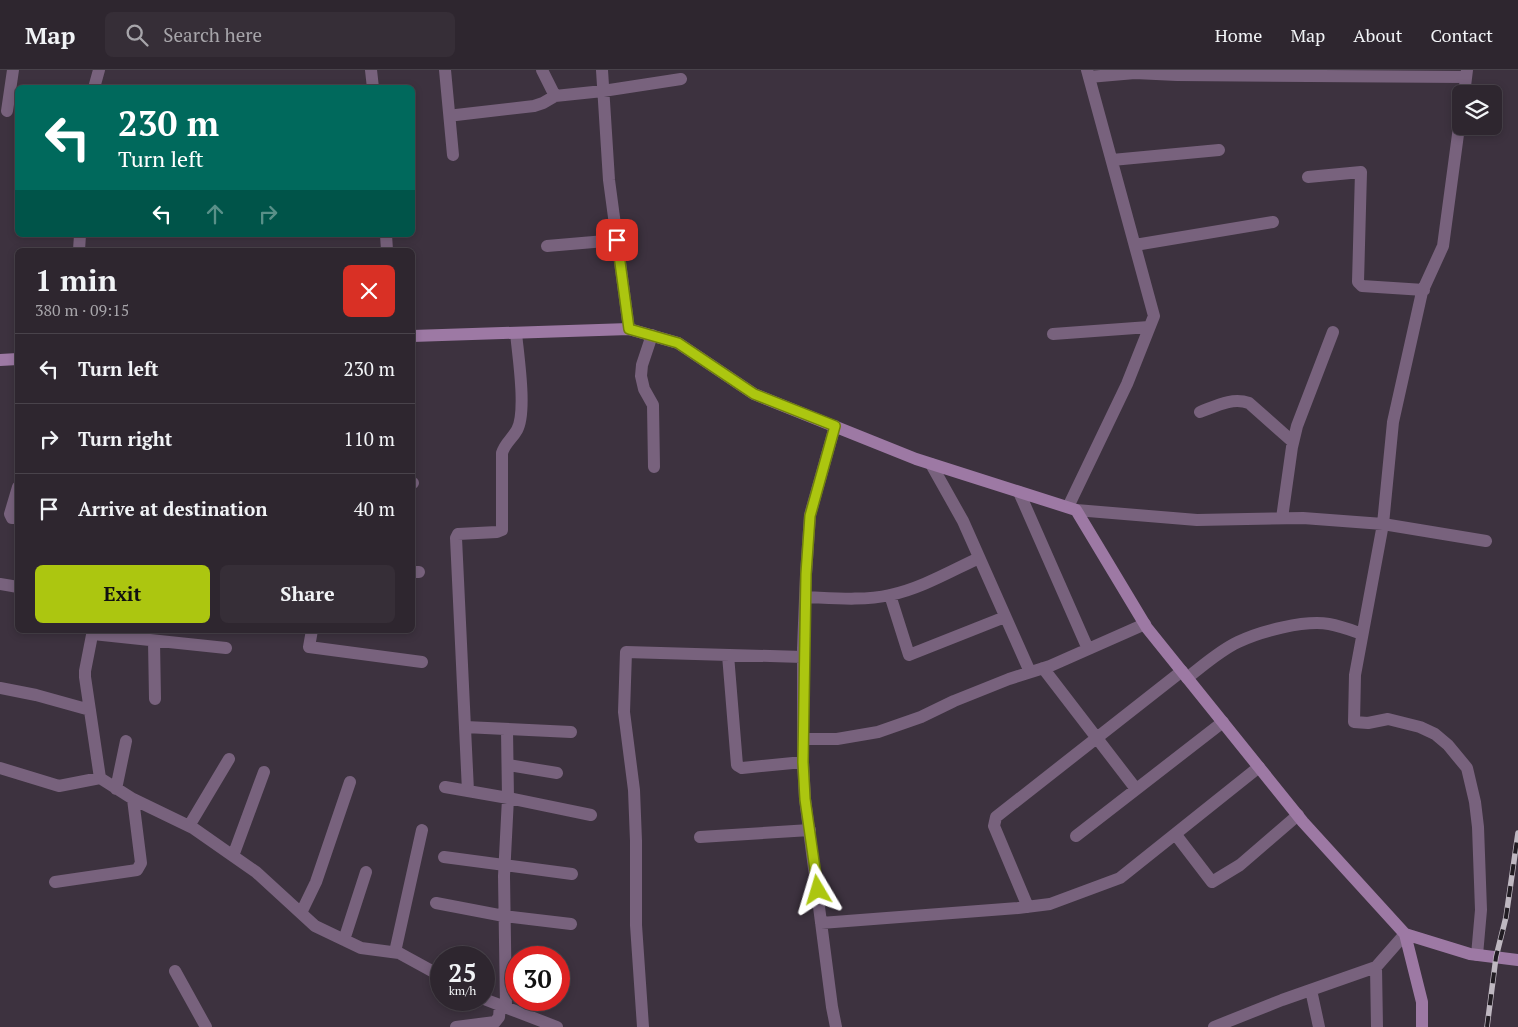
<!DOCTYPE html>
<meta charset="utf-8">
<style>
body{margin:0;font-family:"PT Serif",serif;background:#362e37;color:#f1f3f6;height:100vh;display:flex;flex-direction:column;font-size:19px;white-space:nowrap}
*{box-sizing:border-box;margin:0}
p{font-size:16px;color:#a7a5aa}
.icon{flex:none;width:28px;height:28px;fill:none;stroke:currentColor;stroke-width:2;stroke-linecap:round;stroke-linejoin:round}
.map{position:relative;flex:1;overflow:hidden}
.sheet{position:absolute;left:15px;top:178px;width:400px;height:385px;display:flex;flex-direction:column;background:#2e262f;border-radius:8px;box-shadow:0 2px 8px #0003,0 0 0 1px #49434b}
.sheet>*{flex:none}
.guide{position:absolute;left:15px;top:15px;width:400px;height:152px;border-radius:8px;box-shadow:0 2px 8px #0003,0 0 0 1px #49434b;background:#00695c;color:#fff;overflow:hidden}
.controls{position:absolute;left:1452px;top:15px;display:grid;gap:10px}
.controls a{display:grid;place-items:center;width:50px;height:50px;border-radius:8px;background:#2e262f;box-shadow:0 2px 8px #0003,0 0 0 1px #49434b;font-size:25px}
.speed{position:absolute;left:430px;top:876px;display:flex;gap:10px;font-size:25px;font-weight:700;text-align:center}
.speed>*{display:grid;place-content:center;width:65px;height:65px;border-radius:50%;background:#2e262f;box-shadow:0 2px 8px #0003,0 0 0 1px #49434b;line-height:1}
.speed small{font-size:12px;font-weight:400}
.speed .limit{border:8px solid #d22;background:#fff;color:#111}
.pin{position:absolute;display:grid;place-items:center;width:42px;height:42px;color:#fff;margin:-21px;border-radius:10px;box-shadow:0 2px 8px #0006}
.me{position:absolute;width:55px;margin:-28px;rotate:353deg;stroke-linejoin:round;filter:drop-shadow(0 0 4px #0008)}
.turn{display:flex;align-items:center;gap:18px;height:105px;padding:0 20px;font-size:22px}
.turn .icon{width:65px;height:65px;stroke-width:2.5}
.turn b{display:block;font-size:35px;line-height:42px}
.lanes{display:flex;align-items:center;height:48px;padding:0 20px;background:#0003;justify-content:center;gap:25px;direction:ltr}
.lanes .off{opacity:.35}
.round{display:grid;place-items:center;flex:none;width:52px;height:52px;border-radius:8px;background:#362e37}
.overview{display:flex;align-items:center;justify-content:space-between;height:85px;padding:0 20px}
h1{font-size:30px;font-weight:800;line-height:38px}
.cta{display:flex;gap:10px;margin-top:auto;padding:10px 20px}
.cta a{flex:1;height:58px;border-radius:8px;background:#acc610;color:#111;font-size:20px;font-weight:800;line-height:58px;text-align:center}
.cta a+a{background:#362e37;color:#f1f3f6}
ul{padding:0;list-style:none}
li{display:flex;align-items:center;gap:15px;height:70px;padding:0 20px;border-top:1px solid #49434b}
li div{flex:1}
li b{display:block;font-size:19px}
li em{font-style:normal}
header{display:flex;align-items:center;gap:30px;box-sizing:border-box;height:70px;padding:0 25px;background:#2e262f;border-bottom:1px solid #49434b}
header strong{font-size:24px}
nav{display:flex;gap:28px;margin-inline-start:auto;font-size:18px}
.search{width:350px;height:45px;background:#362e37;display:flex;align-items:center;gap:12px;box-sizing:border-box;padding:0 18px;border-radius:8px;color:#a7a5aa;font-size:19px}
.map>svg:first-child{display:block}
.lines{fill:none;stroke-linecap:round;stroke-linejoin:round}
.street{stroke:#78627d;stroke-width:12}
.secondary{stroke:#9d79a4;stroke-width:12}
.rail-casing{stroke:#bfb8c1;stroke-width:5.5}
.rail{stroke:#211c22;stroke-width:4;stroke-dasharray:11;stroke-linecap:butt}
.route-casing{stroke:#70810a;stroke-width:12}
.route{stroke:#acc610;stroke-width:9}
</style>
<header>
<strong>Map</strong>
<div class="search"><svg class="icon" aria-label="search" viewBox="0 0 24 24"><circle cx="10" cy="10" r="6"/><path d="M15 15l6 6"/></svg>Search here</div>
<nav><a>Home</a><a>Map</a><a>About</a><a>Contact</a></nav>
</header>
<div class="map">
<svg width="1518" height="957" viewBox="0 0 1518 957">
<rect width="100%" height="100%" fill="#3d323f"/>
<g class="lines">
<!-- street -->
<path class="street" d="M 371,0 L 373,18
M 445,0 L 453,85
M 542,0 L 555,26
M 602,0 L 609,110 L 629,259
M 1089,7 L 1135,3 L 1177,5 L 1466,7
M 94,18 L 99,0
M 1464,24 L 1467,0
M 7,41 L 13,0
M 1461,42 L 1443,176 L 1422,222 L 1393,352 L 1383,454 L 1355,605 L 1354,652 L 1368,653 L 1388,649 L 1420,657 L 1435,664 L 1448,675 L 1467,698 L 1475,732 L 1478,757 L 1481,840 L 1477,885
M 456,45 L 534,36 L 543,33 L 555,26 L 603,21 L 681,9
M 1112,90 L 1219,80
M 1308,107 L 1361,102 L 1358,212 L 1362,216 L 1424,220
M 386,165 L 387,180
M 1135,175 L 1273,152
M 547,176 L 617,170
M 79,180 L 80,165
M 1053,264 L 1149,257
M 652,265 L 642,295 L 641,306 L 644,319 L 653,335 L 654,397
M 1200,342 C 1216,336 1232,327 1249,333 L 1293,372
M 835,356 L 810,445 L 806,504 L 803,578 L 803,692 L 805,729 L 832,937 L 836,957
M 931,394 L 963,451 L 1030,602
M 412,413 L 413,413
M 18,417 L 10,444 L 12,448 L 18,448
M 1019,422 L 1088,579
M 1068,437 L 1127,314 L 1154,246 L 1087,0
M 1076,440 L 1197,450 L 1303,448 L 1383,454 L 1486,471
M 1282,448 L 1292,377 L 1297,356 L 1333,262
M 412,502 L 419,502
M 0,514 L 18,517
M 890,525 L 909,585 L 1005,547
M 805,527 C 832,528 863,531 890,525 C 920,519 951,501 979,488
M 93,560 L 85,601 L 85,607 L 100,708
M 312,560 L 309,577 L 422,592
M 93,564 L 226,578
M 154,571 L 155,629
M 728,585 L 737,695 L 742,698 L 803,692
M 1043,598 L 1136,719
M 1187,608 C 1204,595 1219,581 1238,572 C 1261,561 1304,550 1329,554 C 1341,556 1351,560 1362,564
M 0,618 L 36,625 L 90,640
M 465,657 L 571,662
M 804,669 L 837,669 L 878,662 L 921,647 L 954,631 L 1009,609 L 1050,596 L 1145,554
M 508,695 L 557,703
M 0,698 L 59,716 L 100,708 L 133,729 L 193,758 L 256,802 L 315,856 L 361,878 L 399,883 L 441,906
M 445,717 L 508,728 L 591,745
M 116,719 L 126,671
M 468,721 L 456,468 L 458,464 L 497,462 L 502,460 L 502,383 C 505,373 512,369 517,360 C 527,342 518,285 516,263
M 189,756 L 229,689
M 1176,765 L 1212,812 L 1240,795 L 1298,745
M 1076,766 L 1223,652
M 700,767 L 810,760
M 233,786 L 264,702
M 444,787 L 572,804
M 55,812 L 137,800 L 141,793 L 133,729
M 436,833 L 504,846 L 571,854
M 1028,837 L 994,756 L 996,747 L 1182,601
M 301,843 L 316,812 L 350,712
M 821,853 L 1018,838 L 1050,834 L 1120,808 L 1259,697
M 344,870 L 366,802
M 395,882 L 422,760
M 1376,897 L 1377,957
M 175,901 L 206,957
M 1311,920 L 1319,957
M 484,929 L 557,957
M 506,937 L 504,806 L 508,728 L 507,660
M 456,957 L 495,952 L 499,947 L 500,935
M 643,957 L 636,855 L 636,771 L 634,720 L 624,642 L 626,582 L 803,587
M 1214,957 L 1282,930 L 1376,897 L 1405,864"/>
<!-- secondary -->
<path class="secondary" d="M 412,266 L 629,259 L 678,273 L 754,324 L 916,389 L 1076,440 L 1147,558 L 1303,752 L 1405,864 L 1470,884 L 1518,890
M 0,290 L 18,289
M 1405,864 L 1422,932 L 1422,957"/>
<defs>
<path id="rail" d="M 1487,957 L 1496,887 L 1506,847 L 1518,763"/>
</defs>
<!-- rail casing -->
<use href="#rail" class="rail-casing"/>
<!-- rail -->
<use href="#rail" class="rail"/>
</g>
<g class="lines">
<defs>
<path id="route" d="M 617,170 L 629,259 L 678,273 L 754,324 L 835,356 L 810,446 L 806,504 L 803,692 L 805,729 L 818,820"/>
</defs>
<!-- route casing -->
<use href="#route" class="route-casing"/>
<!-- route -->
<use href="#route" class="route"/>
</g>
</svg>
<div class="controls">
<a><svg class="icon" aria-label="layers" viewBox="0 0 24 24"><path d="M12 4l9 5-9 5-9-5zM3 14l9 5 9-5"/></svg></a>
</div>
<div class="speed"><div>25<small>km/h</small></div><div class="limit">30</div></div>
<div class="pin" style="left:617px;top:170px;background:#d93025"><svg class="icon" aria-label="arrive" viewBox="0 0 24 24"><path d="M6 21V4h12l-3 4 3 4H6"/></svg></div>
<svg class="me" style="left:818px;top:820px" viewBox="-20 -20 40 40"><path d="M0-17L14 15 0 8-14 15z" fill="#acc610" stroke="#fff" stroke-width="4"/></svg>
<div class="guide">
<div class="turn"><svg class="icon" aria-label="left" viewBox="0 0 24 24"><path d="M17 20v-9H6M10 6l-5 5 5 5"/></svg><div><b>230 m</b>Turn left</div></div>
<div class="lanes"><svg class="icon" aria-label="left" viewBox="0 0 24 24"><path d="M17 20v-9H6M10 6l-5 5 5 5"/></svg><svg class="icon off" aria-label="ahead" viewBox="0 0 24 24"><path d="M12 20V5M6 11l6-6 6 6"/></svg><svg class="icon off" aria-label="right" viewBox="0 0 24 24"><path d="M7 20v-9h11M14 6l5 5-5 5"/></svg></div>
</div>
<section class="sheet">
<div class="overview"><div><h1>1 min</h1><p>380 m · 09:15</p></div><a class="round" style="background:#d93025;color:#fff"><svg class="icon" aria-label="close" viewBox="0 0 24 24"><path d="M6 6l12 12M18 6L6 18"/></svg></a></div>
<ul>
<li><svg class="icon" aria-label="left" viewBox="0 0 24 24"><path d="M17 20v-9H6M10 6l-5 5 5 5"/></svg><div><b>Turn left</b></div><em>230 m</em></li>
<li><svg class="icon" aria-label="right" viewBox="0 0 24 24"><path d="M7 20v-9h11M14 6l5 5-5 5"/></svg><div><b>Turn right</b></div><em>110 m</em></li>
<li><svg class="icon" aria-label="arrive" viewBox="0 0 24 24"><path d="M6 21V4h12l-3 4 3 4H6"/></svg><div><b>Arrive at destination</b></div><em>40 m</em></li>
</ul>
<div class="cta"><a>Exit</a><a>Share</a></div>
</section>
</div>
